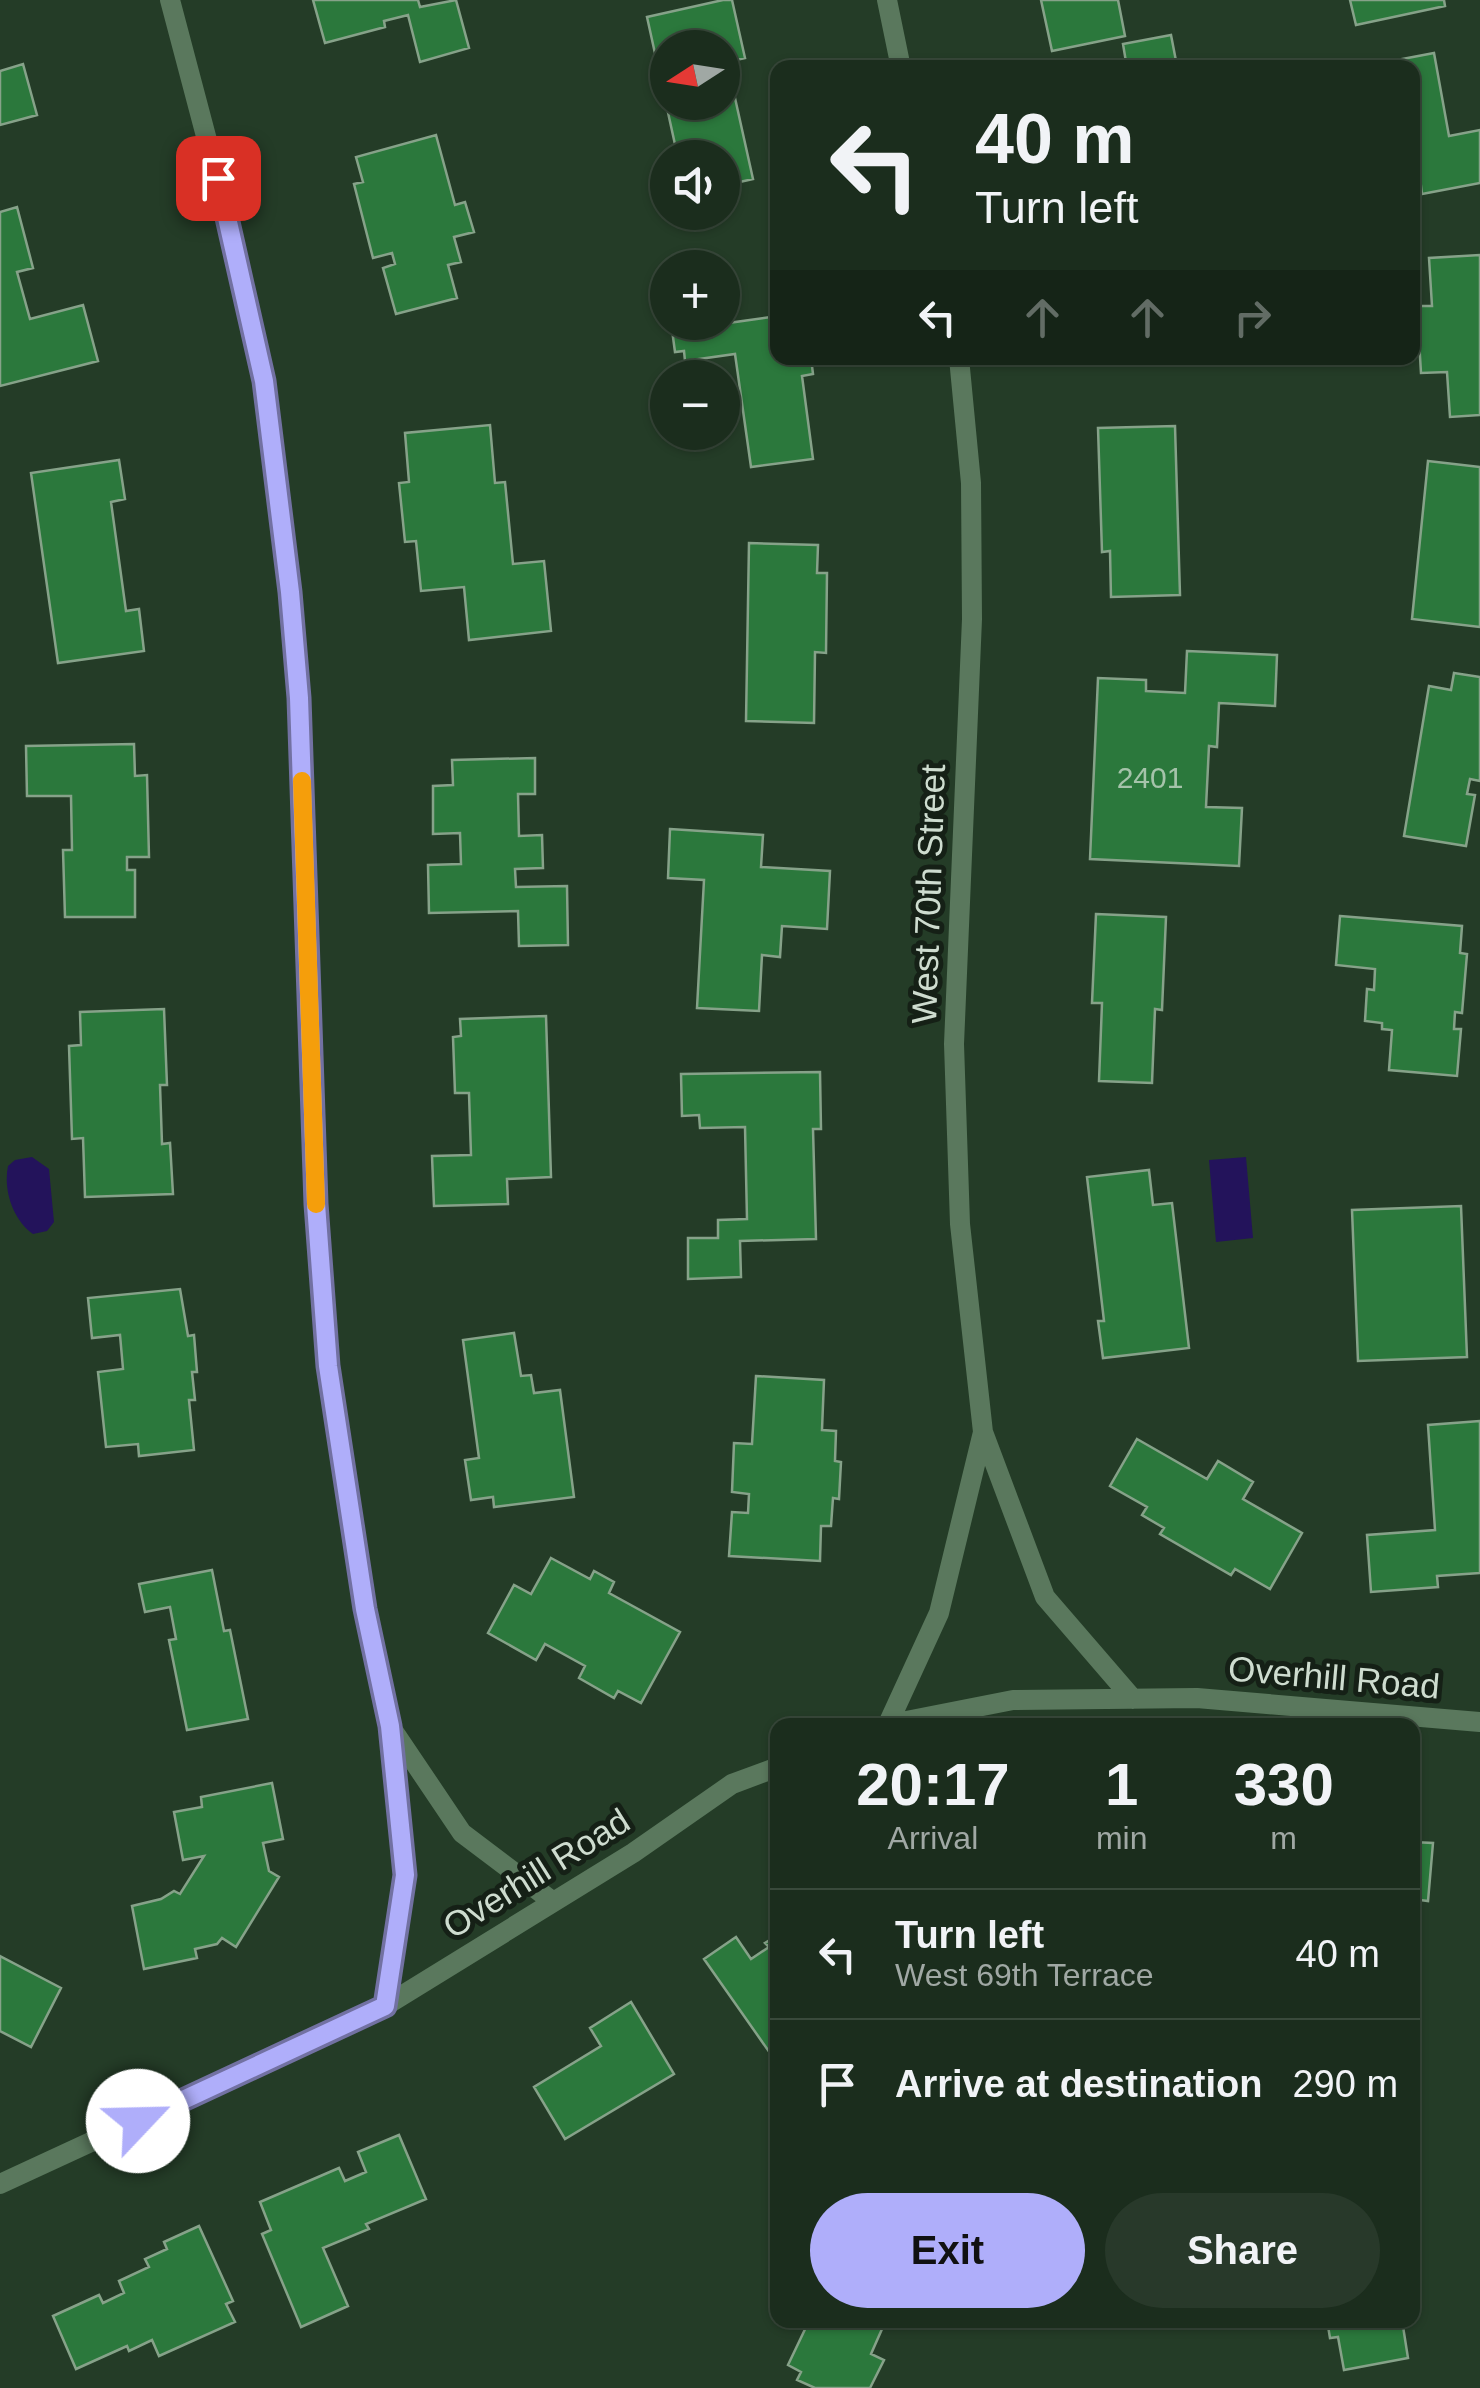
<!DOCTYPE html>
<meta charset="utf-8">
<style>
body{margin:0;font-family:Helvetica,sans-serif;background:#28392a;color:#f1f3f6;height:100vh;display:flex;flex-direction:column;font-size:38px;white-space:nowrap}
*{box-sizing:border-box;margin:0}
p{font-size:32px;color:#a0a8a4}
.icon{flex:none;width:55px;height:55px;fill:none;stroke:currentColor;stroke-width:2;stroke-linecap:round;stroke-linejoin:round}
.map{position:relative;flex:1;overflow:hidden}
.side{position:absolute;left:770px;top:1718px;width:650px;height:610px;display:flex;flex-direction:column;background:#1b2d1d;border-radius:20px;box-shadow:0 2px 8px #0004,0 0 0 2px #39493b}
.side>*{flex:none}
.banner{position:absolute;left:770px;top:60px;width:650px;height:305px;border-radius:20px;box-shadow:0 2px 8px #0004,0 0 0 2px #39493b;background:#1b2d1d;color:#f1f3f6;overflow:hidden}
.needle{width:65px;rotate:258deg}
.fabs{position:absolute;left:650px;top:30px;display:grid;gap:20px}
.fabs a{display:grid;place-items:center;width:90px;height:90px;border-radius:50%;background:#1b2d1d;box-shadow:0 2px 8px #0004,0 0 0 2px #39493b;font-size:50px}
.pin{position:absolute;display:grid;place-items:center;width:85px;height:85px;color:#fff;margin:-42px;border-radius:20px;box-shadow:0 5px 15px #0006}
.me{position:absolute;width:110px;margin:-55px;rotate:66deg;stroke-linejoin:round;filter:drop-shadow(0 0 8px #0008)}
.turn{display:flex;align-items:center;gap:35px;height:210px;padding:0 40px;font-size:45px}
.turn .icon{width:130px;height:130px;stroke-width:2.5}
.turn b{display:block;font-size:70px;line-height:85px}
.lanes{display:flex;align-items:center;height:95px;padding:0 40px;background:#0003;justify-content:center;gap:50px;direction:ltr}
.lanes .off{opacity:.35}
.eta{display:flex;justify-content:space-evenly;align-items:center;height:170px;text-align:center}
.eta b{font-size:60px;font-weight:800;line-height:70px}
.cta{display:flex;gap:20px;margin-top:auto;padding:20px 40px}
.cta a{flex:1;height:115px;border-radius:60px;background:#afaefa;color:#111;font-size:40px;font-weight:800;line-height:115px;text-align:center}
.cta a+a{background:#28392a;color:#f1f3f6}
ul{padding:0;list-style:none}
li{display:flex;align-items:center;gap:30px;height:130px;padding:0 40px;border-top:2px solid #39493b}
li div{flex:1}
li b{display:block;font-size:38px}
li em{font-style:normal}
.map>svg:first-child{display:block}
.water{fill:#23135b}
.building{fill:#2b783c;stroke:#86a289;stroke-width:2.5;fill-rule:evenodd}
.lines{fill:none;stroke-linecap:round;stroke-linejoin:round}
.street{stroke:#5a785d;stroke-width:20}
.route-casing{stroke:#7271a2;stroke-width:25}
.route{stroke:#afaefa;stroke-width:18}
.slow{stroke:#f59e0b;stroke-width:18}
.labels{text-anchor:middle;dominant-baseline:central;stroke-width:10;stroke-linejoin:round;paint-order:stroke}
.number-label{font-size:30px;fill:#a5c3aa}
.street-label{font-size:35px;fill:#cedccf;stroke:#152016}
</style>
<div class="map">
<svg width="1480" height="2388" viewBox="0 0 1480 2388">
<rect width="100%" height="100%" fill="#243c27"/>
<!-- water -->
<path class="water" d="M 32,1157 L 49,1169 L 54,1222 L 47,1231 L 33,1234 C 13,1220 3,1190 8,1166 L 15,1160 Z
M 1246,1157 L 1253,1238 L 1216,1242 L 1209,1160 Z"/>
<!-- building -->
<path class="building" d="M 313,0 L 418,0 L 420,7 L 456,0 L 469,48 L 420,62 L 408,15 L 384,21 L 385,27 L 325,43 Z
M 723,0 L 732,0 L 745,58 L 727,62 L 753,179 L 722,186 L 722,158 L 678,158 L 647,17 ZM 668,48 L 722,48 L 722,102 L 668,102 Z
M 1041,0 L 1118,0 L 1125,36 L 1052,51 Z
M 1350,0 L 1444,0 L 1445,6 L 1356,25 Z
M 1171,35 L 1177,66 L 1127,68 L 1123,44 Z
M 1434,53 L 1449,136 L 1480,130 L 1480,183 L 1422,194 L 1421,186 L 1412,187 L 1412,68 L 1355,68 Z
M 23,64 L 37,115 L 0,125 L 0,71 Z
M 436,135 L 455,205 L 465,202 L 474,232 L 454,237 L 461,262 L 448,265 L 457,298 L 396,314 L 383,268 L 395,264 L 392,253 L 373,258 L 354,184 L 363,182 L 356,157 Z
M 17,207 L 33,268 L 17,272 L 30,319 L 83,305 L 98,361 L 0,386 L 0,212 Z
M 1480,255 L 1480,415 L 1450,417 L 1447,372 L 1421,373 L 1417,306 L 1432,306 L 1429,258 Z
M 722,284 L 728,323 L 778,316 L 778,358 L 811,358 L 813,374 L 802,376 L 813,459 L 751,467 L 735,354 L 685,361 L 684,351 L 675,352 L 671,322 L 722,322 Z
M 490,425 L 495,483 L 505,482 L 513,564 L 544,561 L 551,631 L 469,640 L 464,587 L 421,591 L 416,541 L 405,542 L 399,483 L 409,482 L 405,433 Z
M 1175,426 L 1180,595 L 1111,597 L 1110,551 L 1102,552 L 1098,428 Z
M 119,460 L 125,499 L 111,502 L 126,611 L 139,609 L 144,651 L 58,663 L 31,473 Z
M 1428,461 L 1480,467 L 1480,627 L 1412,619 Z
M 749,543 L 818,545 L 817,573 L 827,573 L 826,653 L 815,652 L 814,723 L 746,721 Z
M 1187,651 L 1277,655 L 1275,706 L 1219,703 L 1217,747 L 1209,746 L 1206,807 L 1242,808 L 1239,866 L 1090,859 L 1098,678 L 1146,680 L 1146,691 L 1185,693 Z
M 1454,673 L 1480,677 L 1480,781 L 1470,779 L 1467,794 L 1475,795 L 1466,846 L 1404,836 L 1429,686 L 1451,690 Z
M 134,744 L 135,776 L 147,775 L 149,857 L 127,857 L 127,870 L 135,870 L 135,917 L 65,917 L 63,850 L 72,850 L 71,796 L 27,796 L 26,746 Z
M 535,758 L 535,794 L 518,794 L 519,836 L 542,835 L 543,868 L 515,869 L 516,887 L 567,886 L 568,945 L 519,946 L 518,911 L 429,913 L 428,865 L 461,864 L 460,833 L 433,834 L 433,786 L 453,785 L 452,760 Z
M 670,829 L 763,835 L 761,867 L 830,871 L 827,929 L 782,926 L 780,957 L 762,955 L 759,1011 L 697,1008 L 704,880 L 668,878 Z
M 1096,914 L 1166,917 L 1162,1010 L 1155,1009 L 1152,1083 L 1099,1081 L 1102,1003 L 1092,1003 Z
M 1340,916 L 1462,926 L 1460,953 L 1467,954 L 1462,1013 L 1455,1012 L 1454,1029 L 1461,1029 L 1457,1076 L 1389,1070 L 1392,1030 L 1382,1029 L 1382,1023 L 1365,1021 L 1367,989 L 1374,990 L 1375,969 L 1336,965 Z
M 164,1009 L 167,1085 L 160,1085 L 162,1144 L 170,1143 L 173,1194 L 85,1197 L 83,1138 L 72,1139 L 69,1046 L 81,1045 L 80,1012 Z
M 546,1016 L 551,1177 L 507,1179 L 508,1204 L 434,1206 L 432,1156 L 471,1155 L 469,1093 L 455,1093 L 453,1037 L 461,1036 L 460,1019 Z
M 820,1072 L 821,1129 L 813,1129 L 816,1239 L 740,1241 L 741,1277 L 688,1279 L 688,1238 L 718,1238 L 718,1220 L 747,1219 L 745,1127 L 700,1128 L 699,1115 L 682,1116 L 681,1074 Z
M 1149,1170 L 1153,1205 L 1172,1203 L 1189,1348 L 1103,1358 L 1098,1321 L 1104,1321 L 1087,1177 Z
M 1461,1206 L 1467,1357 L 1358,1361 L 1352,1210 Z
M 180,1289 L 188,1336 L 194,1335 L 197,1372 L 192,1372 L 195,1400 L 189,1400 L 194,1450 L 139,1456 L 138,1444 L 106,1447 L 98,1372 L 123,1369 L 120,1335 L 92,1338 L 88,1298 Z
M 514,1333 L 521,1376 L 531,1375 L 534,1393 L 560,1390 L 574,1497 L 494,1507 L 493,1497 L 471,1500 L 465,1460 L 479,1458 L 463,1340 Z
M 756,1376 L 824,1380 L 822,1430 L 836,1431 L 835,1461 L 841,1462 L 839,1499 L 833,1498 L 831,1526 L 821,1526 L 820,1561 L 729,1556 L 732,1512 L 748,1513 L 749,1494 L 732,1492 L 734,1443 L 752,1444 Z
M 1480,1421 L 1480,1573 L 1437,1576 L 1438,1587 L 1371,1592 L 1367,1535 L 1435,1530 L 1428,1425 Z
M 1137,1439 L 1207,1479 L 1218,1461 L 1253,1482 L 1243,1499 L 1302,1533 L 1270,1589 L 1235,1569 L 1231,1575 L 1160,1534 L 1164,1528 L 1142,1515 L 1147,1507 L 1110,1486 Z
M 551,1558 L 590,1579 L 594,1571 L 614,1582 L 609,1593 L 680,1632 L 641,1703 L 618,1691 L 614,1698 L 579,1678 L 585,1666 L 545,1644 L 536,1660 L 488,1633 L 514,1585 L 531,1594 Z
M 212,1570 L 224,1631 L 230,1630 L 248,1719 L 187,1730 L 169,1640 L 176,1639 L 170,1607 L 145,1612 L 139,1584 Z
M 272,1783 L 283,1839 L 263,1843 L 269,1871 L 279,1877 L 236,1947 L 222,1938 L 217,1944 L 195,1949 L 197,1958 L 144,1969 L 132,1906 L 161,1899 L 174,1891 L 180,1894 L 204,1856 L 183,1860 L 174,1812 L 202,1807 L 201,1797 Z
M 1412,1842 L 1433,1843 L 1428,1901 L 1412,1899 Z
M 778,1935 L 778,2047 L 770,2053 L 704,1959 L 736,1937 L 751,1959 L 769,1947 L 765,1943 Z
M 0,1956 L 61,1988 L 31,2047 L 0,2031 Z
M 631,2002 L 674,2074 L 565,2139 L 534,2087 L 601,2046 L 590,2028 Z
M 399,2135 L 426,2199 L 366,2224 L 369,2229 L 323,2248 L 348,2306 L 301,2327 L 262,2234 L 271,2230 L 260,2202 L 339,2168 L 345,2181 L 366,2172 L 358,2152 Z
M 199,2226 L 233,2301 L 226,2304 L 235,2322 L 159,2356 L 152,2340 L 129,2351 L 127,2346 L 76,2369 L 53,2316 L 99,2295 L 103,2303 L 124,2293 L 119,2281 L 149,2267 L 145,2259 L 167,2249 L 164,2242 Z
M 803,2320 L 886,2320 L 871,2354 L 884,2360 L 870,2388 L 815,2388 L 797,2380 L 801,2372 L 788,2365 L 808,2323 Z
M 1327,2320 L 1402,2320 L 1408,2358 L 1344,2370 L 1338,2337 L 1330,2338 Z"/>
<g class="lines">
<!-- street -->
<path class="street" d="M 170,0 L 235,246 L 264,381 L 283,522 L 299,698 L 316,1203 L 328,1367 L 365,1609 L 390,1726 L 405,1875 L 385,2006
M 887,0 L 901,68
M 983,1432 L 1045,1597 L 1133,1699
M 888,1724 L 939,1613 L 983,1432 L 960,1224 L 954,1044 L 972,619 L 971,483 L 959,358
M 886,1725 L 1013,1700 L 1197,1698 L 1480,1722
M 392,1729 L 462,1833 L 552,1901
M 0,2184 L 385,2006 L 633,1853 L 732,1784 L 778,1767"/>
</g>
<g class="lines">
<defs>
<path id="route" d="M 138,2121 L 385,2006 L 405,1875 L 390,1726 L 365,1609 L 328,1366 L 316,1204 L 299,698 L 290,592 L 264,381 L 218,178"/>
</defs>
<!-- route casing -->
<use href="#route" class="route-casing"/>
<!-- route -->
<use href="#route" class="route"/>
<!-- slow -->
<path class="slow" d="M 302,781 L 316,1204"/>
</g>
<g class="labels">
<!-- number labels -->
<g class="number-label">
<text x="1150" y="777">2401</text>
</g>
<!-- street labels -->
<g class="street-label">
<text transform="translate(928 894) rotate(-88)">West 70th Street</text>
<text transform="translate(1334 1677) rotate(5)">Overhill Road</text>
<text transform="translate(536 1873) rotate(-32)">Overhill Road</text>
</g>
</g>
</svg>
<div class="fabs">
<a><svg class="needle" viewBox="-14 -14 28 28"><path d="M0-13l5 13h-10z" fill="#e53935"/><path d="M0 13l5-13h-10z" fill="#a0a8a4"/></svg></a>
<a><svg class="icon" aria-label="sound" viewBox="0 0 24 24"><path d="M4 9h4l5-4v14l-5-4H4zM17 9q2 3 0 6"/></svg></a>
<a>+</a>
<a>−</a>
</div>
<div class="pin" style="left:218px;top:178px;background:#d93025"><svg class="icon" aria-label="arrive" viewBox="0 0 24 24"><path d="M6 21V4h12l-3 4 3 4H6"/></svg></div>
<svg class="me" style="left:138px;top:2121px" viewBox="-20 -20 40 40"><circle r="19" fill="#fff"/><path d="M0-13L10 11 0 6-10 11z" fill="#afaefa"/></svg>
<div class="banner">
<div class="turn"><svg class="icon" aria-label="left" viewBox="0 0 24 24"><path d="M17 20v-9H6M10 6l-5 5 5 5"/></svg><div><b>40 m</b>Turn left</div></div>
<div class="lanes"><svg class="icon" aria-label="left" viewBox="0 0 24 24"><path d="M17 20v-9H6M10 6l-5 5 5 5"/></svg><svg class="icon off" aria-label="ahead" viewBox="0 0 24 24"><path d="M12 20V5M6 11l6-6 6 6"/></svg><svg class="icon off" aria-label="ahead" viewBox="0 0 24 24"><path d="M12 20V5M6 11l6-6 6 6"/></svg><svg class="icon off" aria-label="right" viewBox="0 0 24 24"><path d="M7 20v-9h11M14 6l5 5-5 5"/></svg></div>
</div>
<section class="side">
<div class="eta">
<div><b>20:17</b><p>Arrival</p></div>
<div><b>1</b><p>min</p></div>
<div><b>330</b><p>m</p></div>
</div>
<ul>
<li><svg class="icon" aria-label="left" viewBox="0 0 24 24"><path d="M17 20v-9H6M10 6l-5 5 5 5"/></svg><div><b>Turn left</b><p>West 69th Terrace</p></div><em>40 m</em></li>
<li><svg class="icon" aria-label="arrive" viewBox="0 0 24 24"><path d="M6 21V4h12l-3 4 3 4H6"/></svg><div><b>Arrive at destination</b></div><em>290 m</em></li>
</ul>
<div class="cta"><a>Exit</a><a>Share</a></div>
</section>
</div>
